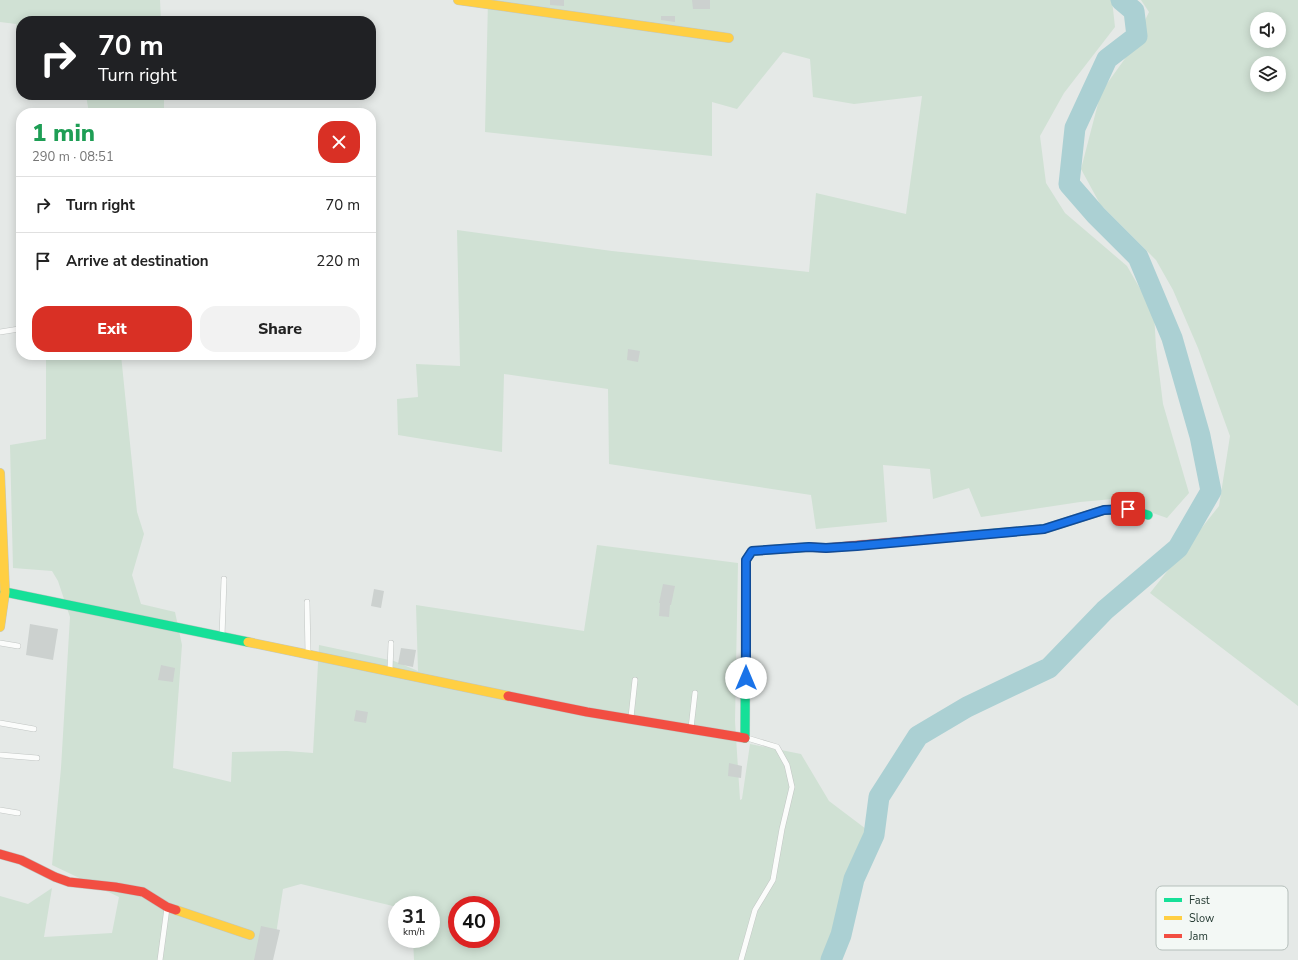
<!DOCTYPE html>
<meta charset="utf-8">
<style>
body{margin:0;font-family:"Nunito Sans",sans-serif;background:#f2f2f2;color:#222;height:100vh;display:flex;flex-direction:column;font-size:15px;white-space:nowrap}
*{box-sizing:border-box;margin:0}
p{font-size:13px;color:#767676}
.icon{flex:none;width:22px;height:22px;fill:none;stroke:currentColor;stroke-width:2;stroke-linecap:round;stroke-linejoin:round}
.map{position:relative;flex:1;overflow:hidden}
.details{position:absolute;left:16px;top:108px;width:360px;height:252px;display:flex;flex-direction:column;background:#fff;border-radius:16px;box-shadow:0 2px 10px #0003}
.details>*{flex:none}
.hud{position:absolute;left:16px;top:16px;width:360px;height:84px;border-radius:16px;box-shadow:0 2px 10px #0003;background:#202124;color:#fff;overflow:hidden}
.buttons{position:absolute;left:1250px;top:12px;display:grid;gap:8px}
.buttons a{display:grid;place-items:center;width:36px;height:36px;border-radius:50%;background:#fff;box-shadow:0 2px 10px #0003;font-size:20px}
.speed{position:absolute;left:388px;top:896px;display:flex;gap:8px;font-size:20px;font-weight:700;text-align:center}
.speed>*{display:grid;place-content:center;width:52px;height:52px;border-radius:50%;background:#fff;box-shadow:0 2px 10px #0003;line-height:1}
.speed small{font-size:10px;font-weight:400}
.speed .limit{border:6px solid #d22;background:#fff;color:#111}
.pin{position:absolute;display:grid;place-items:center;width:34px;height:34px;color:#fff;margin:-17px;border-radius:8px;box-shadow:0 2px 6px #0006}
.me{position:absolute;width:44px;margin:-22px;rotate:0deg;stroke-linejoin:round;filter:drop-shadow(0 0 3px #0008)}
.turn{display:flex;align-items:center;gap:14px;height:84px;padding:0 16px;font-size:18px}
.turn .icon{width:52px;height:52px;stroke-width:2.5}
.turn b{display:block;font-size:28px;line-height:34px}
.round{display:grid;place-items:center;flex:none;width:42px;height:42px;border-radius:16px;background:#f2f2f2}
.overview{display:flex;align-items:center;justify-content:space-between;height:68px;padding:0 16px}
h1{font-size:24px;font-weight:800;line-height:30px;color:#1e9e55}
.primary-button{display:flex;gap:8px;margin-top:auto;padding:8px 16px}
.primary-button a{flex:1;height:46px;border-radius:16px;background:#d93025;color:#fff;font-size:16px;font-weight:800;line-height:46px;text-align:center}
.primary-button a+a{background:#f2f2f2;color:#222}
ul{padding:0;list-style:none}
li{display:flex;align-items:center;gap:12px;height:56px;padding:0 16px;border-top:1px solid #e0e0e0}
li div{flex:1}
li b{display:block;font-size:15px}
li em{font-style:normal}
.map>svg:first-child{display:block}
.green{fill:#d0e1d4;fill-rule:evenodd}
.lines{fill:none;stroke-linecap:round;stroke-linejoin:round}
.river{stroke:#abd0d3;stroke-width:21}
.building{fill:#ccd1cf}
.lane-casing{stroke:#c2c6c4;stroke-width:6}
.fast-casing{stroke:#c1c7c4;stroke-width:10}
.slow-casing{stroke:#c1c7c4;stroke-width:10}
.jam-casing{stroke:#c1c7c4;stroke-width:10}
.lane{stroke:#fbfcfb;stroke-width:5}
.fast{stroke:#16e098;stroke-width:9}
.slow{stroke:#ffcf43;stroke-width:9}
.jam{stroke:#f24e42;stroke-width:9}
.route-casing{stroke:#114b97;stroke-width:10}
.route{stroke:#1a73e8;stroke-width:7}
.key{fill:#f3f8f5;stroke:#b5bfbb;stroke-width:1}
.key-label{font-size:11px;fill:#253b33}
</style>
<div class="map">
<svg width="1298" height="960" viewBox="0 0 1298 960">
<rect width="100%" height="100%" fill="#e5e9e7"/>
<!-- green -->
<path class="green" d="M 0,0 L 160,0 L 161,21 L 21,21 L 21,54 L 17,54 L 16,24 L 0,22 Z
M 488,0 L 1112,0 L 1115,27 L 1064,93 L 1040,136 L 1046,183 L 1065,213 L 1127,266 L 1154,313 L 1156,347 L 1163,404 L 1189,493 L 1167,518 L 1113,499 L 1080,502 L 981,517 L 969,488 L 933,499 L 930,469 L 883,465 L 887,522 L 816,529 L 811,495 L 609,464 L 608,389 L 504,374 L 502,452 L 398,435 L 397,399 L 418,397 L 416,364 L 460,366 L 457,230 L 612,251 L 809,272 L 816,193 L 906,214 L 922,96 L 854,104 L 813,97 L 810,59 L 783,52 L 737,109 L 712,102 L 712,156 L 485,132 Z
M 1141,0 L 1298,0 L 1298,706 L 1150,593 L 1219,506 L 1230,436 L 1198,348 L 1173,290 L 1156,260 L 1100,204 L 1081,169 L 1101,92 L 1129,53 L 1149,12 ZM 1257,19 L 1279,19 L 1279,41 L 1257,41 ZM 1257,63 L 1279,63 L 1279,85 L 1257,85 Z
M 86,95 L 164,95 L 164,113 L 89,113 Z
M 46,355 L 121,355 L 137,512 L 144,534 L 132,575 L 141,604 L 175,612 L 182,645 L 173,768 L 231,782 L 232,752 L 287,751 L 313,753 L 319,645 L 394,661 L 418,671 L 416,605 L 584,631 L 597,545 L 738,563 L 735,721 L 740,800 L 742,799 L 750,744 L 801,754 L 829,801 L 874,835 L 854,879 L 841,934 L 831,960 L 414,960 L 413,939 L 431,939 L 431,905 L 397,905 L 397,907 L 301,884 L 283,889 L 272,960 L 0,960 L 0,896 L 28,904 L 52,888 L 44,937 L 112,933 L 119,897 L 52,865 L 61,768 L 70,617 L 58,581 L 52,571 L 13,568 L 10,445 L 46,439 ZM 457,905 L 491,905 L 491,939 L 457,939 Z"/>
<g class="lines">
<!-- river -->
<path class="river" d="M 831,960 L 841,935 L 854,879 L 874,835 L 879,797 L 918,736 L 967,707 L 1049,668 L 1105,610 L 1178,548 L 1211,491 L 1200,436 L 1172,338 L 1138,257 L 1096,215 L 1069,184 L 1075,128 L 1107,59 L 1137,36 L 1134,11 L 1121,0"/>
</g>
<!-- building -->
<path class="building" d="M 550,0 L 564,0 L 564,6 L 550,5 Z
M 692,0 L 710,0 L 710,9 L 693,9 Z
M 661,16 L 675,16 L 675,22 L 661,20 Z
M 628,349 L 640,351 L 638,362 L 627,360 Z
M 663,584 L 675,586 L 671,605 L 670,605 L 669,617 L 659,616 L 660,603 L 659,603 Z
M 374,589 L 384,591 L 381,608 L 371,606 Z
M 30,624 L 58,629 L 53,660 L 26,655 Z
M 401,648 L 416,650 L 413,667 L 398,664 Z
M 161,665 L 175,668 L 173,682 L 158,680 Z
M 356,710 L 368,712 L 366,723 L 354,721 Z
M 729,763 L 742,766 L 741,778 L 728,776 Z
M 261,926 L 280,930 L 273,960 L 254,960 Z"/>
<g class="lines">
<defs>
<path id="lane" d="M 0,332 L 19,329
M 307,602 L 308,653
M 222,636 L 224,579
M 0,643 L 18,646
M 390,670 L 391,643
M 631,717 L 635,680
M 0,723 L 34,729
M 691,728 L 695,693
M 0,755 L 37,758
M 0,810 L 18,813
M 160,960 L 167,908
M 741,960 L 755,910 L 773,880 L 782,829 L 792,787 L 787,765 L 777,747 L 747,738"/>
<path id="fast" d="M 964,536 L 1044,529 L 1104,510 L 1128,509 L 1148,515
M 5,592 L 248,642
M 745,738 L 746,560 L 752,551 L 810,547"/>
<path id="slow" d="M 458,0 L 729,38
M 0,473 L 5,592 L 0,627
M 248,642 L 508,696
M 176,910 L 250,935"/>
<path id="jam" d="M 810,547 L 826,548 L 964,536
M 508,696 L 587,712 L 745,738
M 0,854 L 21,860 L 55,877 L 69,882 L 115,887 L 143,892 L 167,907 L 176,910"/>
</defs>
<!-- lane casing -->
<use href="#lane" class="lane-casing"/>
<!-- fast casing -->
<use href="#fast" class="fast-casing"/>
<!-- slow casing -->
<use href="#slow" class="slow-casing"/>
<!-- jam casing -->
<use href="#jam" class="jam-casing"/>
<!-- lane -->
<use href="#lane" class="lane"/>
<!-- fast -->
<use href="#fast" class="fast"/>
<!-- slow -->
<use href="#slow" class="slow"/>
<!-- jam -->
<use href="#jam" class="jam"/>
</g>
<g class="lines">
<defs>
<path id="route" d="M 746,678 L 746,560 L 752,551 L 809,547 L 826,548 L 857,546 L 1044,529 L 1104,510 L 1128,509"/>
</defs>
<!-- route casing -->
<use href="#route" class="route-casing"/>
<!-- route -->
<use href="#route" class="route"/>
</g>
<!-- legend -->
<rect x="1156" y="886" width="132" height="64" rx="6" class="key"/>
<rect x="1164" y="898" width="18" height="4" fill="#16e098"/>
<rect x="1164" y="916" width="18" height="4" fill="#ffcf43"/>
<rect x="1164" y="934" width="18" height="4" fill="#f24e42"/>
<g class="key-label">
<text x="1189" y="904">Fast</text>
<text x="1189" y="922">Slow</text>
<text x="1189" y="940">Jam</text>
</g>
</svg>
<div class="buttons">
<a><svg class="icon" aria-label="sound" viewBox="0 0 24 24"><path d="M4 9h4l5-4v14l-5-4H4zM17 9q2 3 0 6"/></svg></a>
<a><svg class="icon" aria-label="layers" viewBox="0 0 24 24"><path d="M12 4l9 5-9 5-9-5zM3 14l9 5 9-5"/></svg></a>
</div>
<div class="speed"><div>31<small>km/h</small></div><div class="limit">40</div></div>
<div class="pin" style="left:1128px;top:509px;background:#d93025"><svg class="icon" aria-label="arrive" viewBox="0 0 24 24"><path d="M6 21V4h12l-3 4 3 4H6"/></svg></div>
<svg class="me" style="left:746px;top:678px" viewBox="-20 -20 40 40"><circle r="19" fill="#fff"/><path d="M0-13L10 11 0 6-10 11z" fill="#1a73e8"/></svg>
<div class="hud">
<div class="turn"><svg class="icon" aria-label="right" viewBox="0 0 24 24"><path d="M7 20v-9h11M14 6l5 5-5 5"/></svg><div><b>70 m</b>Turn right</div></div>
</div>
<section class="details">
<div class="overview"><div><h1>1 min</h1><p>290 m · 08:51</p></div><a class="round" style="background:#d93025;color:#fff"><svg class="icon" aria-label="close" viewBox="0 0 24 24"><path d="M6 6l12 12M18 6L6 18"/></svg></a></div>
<ul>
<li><svg class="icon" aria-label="right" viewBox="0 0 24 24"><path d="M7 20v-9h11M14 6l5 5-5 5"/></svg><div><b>Turn right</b></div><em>70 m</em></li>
<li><svg class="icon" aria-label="arrive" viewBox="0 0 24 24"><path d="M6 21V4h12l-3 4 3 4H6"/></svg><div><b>Arrive at destination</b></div><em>220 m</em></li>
</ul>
<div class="primary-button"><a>Exit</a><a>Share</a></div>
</section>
</div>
